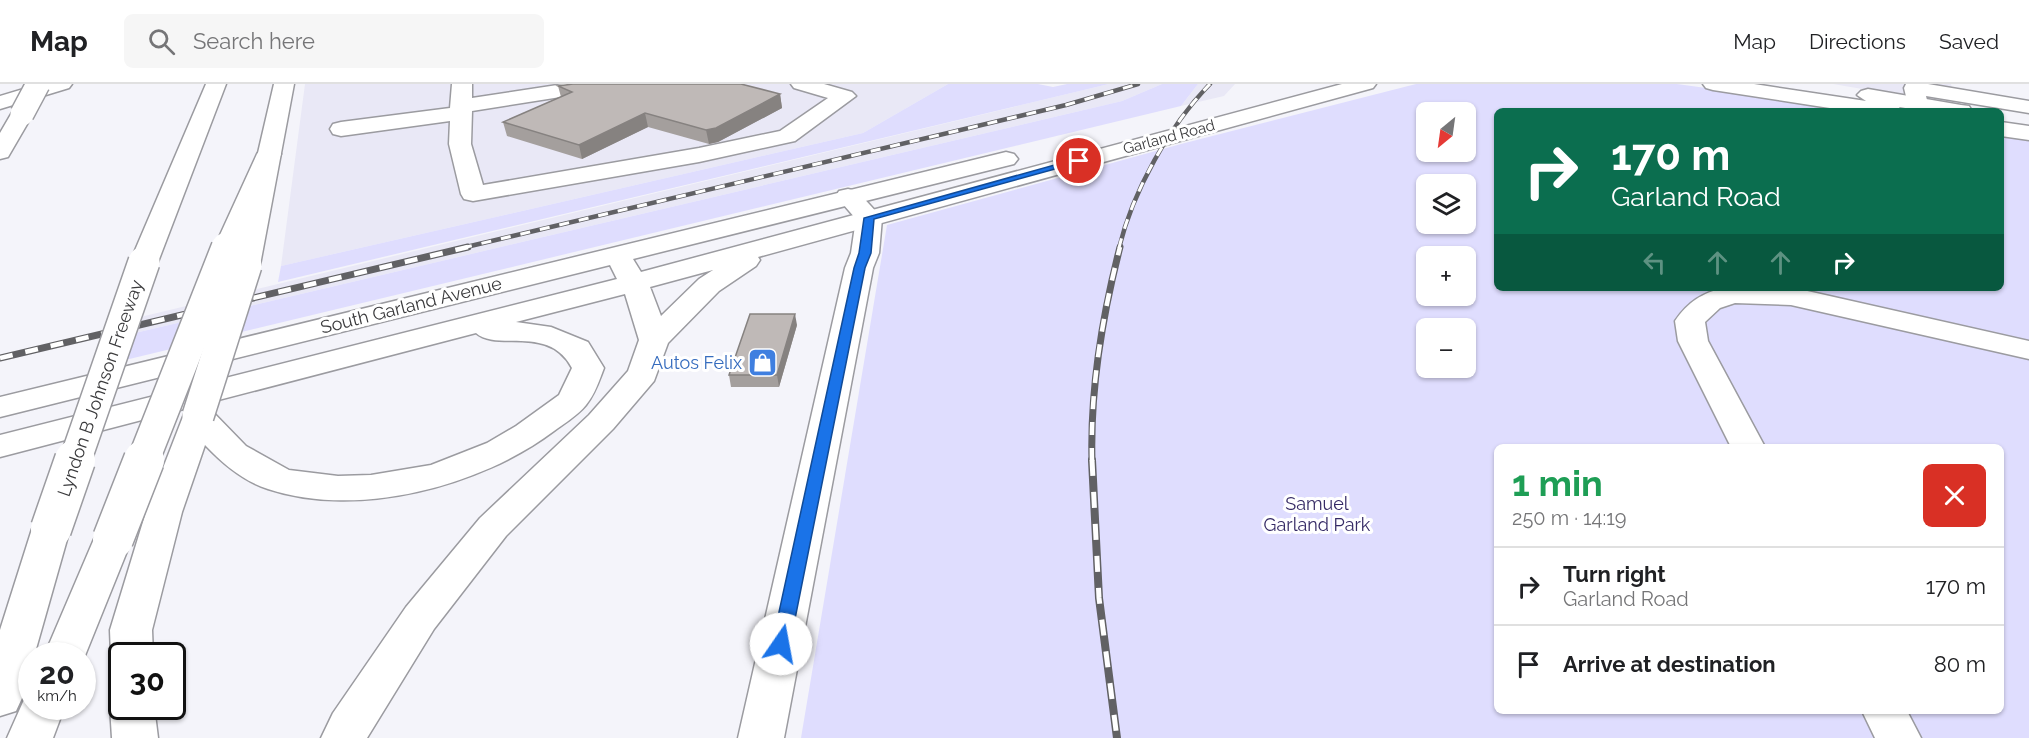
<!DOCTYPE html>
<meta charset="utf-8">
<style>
body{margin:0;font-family:Raleway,sans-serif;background:#f6f6f6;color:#202124;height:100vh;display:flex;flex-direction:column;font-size:22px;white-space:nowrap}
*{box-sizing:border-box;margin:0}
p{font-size:20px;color:#757577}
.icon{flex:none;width:33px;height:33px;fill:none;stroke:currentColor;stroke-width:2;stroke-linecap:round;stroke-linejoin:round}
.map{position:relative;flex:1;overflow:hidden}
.details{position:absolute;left:1494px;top:360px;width:510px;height:270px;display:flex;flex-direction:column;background:#fff;border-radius:9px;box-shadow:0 2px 4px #0004}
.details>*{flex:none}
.top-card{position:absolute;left:1494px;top:24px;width:510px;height:183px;border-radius:9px;box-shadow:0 2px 4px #0004;background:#0b6e4f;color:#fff;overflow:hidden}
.needle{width:39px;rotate:209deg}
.buttons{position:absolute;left:1416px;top:18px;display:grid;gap:12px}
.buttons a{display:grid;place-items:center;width:60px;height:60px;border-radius:9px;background:#fff;box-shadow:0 2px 4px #0004;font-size:30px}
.speed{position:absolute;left:18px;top:558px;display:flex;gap:12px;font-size:30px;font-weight:700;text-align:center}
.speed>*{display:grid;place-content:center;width:78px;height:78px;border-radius:50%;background:#fff;box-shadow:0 2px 4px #0004;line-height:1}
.speed small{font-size:15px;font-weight:400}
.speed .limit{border:3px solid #111;border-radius:9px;background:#fff;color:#111}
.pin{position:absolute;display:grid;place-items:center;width:51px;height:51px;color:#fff;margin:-26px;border:3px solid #fff;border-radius:50%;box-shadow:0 2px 6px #0007}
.me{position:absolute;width:66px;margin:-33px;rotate:12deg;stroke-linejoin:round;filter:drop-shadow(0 0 4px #0008)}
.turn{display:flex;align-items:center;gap:21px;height:126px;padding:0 18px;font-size:27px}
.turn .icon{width:78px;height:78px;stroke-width:2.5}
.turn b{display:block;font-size:42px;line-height:51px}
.lanes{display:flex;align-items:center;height:57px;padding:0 18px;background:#0003;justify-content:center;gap:30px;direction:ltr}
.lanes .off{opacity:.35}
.round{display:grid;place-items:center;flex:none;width:63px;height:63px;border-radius:9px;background:#f6f6f6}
.overview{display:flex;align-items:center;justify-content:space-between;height:102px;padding:0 18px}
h1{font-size:36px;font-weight:700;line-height:45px;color:#1e9e55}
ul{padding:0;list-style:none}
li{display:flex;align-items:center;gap:18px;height:78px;padding:0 18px;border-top:2px solid #e0e0e0}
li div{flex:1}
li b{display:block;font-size:22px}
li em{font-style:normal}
header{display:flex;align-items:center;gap:36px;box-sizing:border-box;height:84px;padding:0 30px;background:#fff;border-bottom:2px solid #e0e0e0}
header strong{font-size:28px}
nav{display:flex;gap:33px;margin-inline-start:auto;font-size:21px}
.search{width:420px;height:54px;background:#f6f6f6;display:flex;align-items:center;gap:15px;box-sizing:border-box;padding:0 21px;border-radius:9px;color:#757577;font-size:22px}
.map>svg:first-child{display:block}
.built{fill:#e9e8f6}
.green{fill:#dfddfe;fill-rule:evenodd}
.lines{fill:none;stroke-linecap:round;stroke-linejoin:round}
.minor-casing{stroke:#9b9ba0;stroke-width:3}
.major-casing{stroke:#9b9ba0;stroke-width:3}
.highway-casing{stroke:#9b9ba0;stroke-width:3}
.minor{fill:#fff;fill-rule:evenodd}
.major{fill:#fff;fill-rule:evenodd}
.highway{fill:#fff;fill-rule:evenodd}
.rail-far2-casing{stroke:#616164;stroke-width:4.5}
.rail-far1-casing{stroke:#616164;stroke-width:7}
.rail-casing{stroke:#616164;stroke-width:8}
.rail-far2{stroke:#fff;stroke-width:3;stroke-dasharray:10;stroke-linecap:butt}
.rail-far1{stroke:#fff;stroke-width:4.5;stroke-dasharray:13;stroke-linecap:butt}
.rail{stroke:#fff;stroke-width:5;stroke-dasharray:16;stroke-linecap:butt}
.major-bridge-casing{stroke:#9b9ba0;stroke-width:34;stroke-linecap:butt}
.highway-bridge-far2-casing{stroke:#9b9ba0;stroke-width:26;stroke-linecap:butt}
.highway-bridge-far1-casing{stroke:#9b9ba0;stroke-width:34;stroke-linecap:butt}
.highway-bridge-casing{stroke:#9b9ba0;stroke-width:43;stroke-linecap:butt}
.major-bridge{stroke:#fff;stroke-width:31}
.highway-bridge-far2{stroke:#fff;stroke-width:23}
.highway-bridge-far1{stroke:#fff;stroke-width:31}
.highway-bridge{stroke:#fff;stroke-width:40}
.wall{fill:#a49f9d}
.shaded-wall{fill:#868280}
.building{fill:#bfb9b7;stroke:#868280;stroke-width:1.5}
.route{fill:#1a73e8;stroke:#114b97;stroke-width:1.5}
.labels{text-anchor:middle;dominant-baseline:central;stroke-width:6;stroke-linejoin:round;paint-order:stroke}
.far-street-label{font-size:15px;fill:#3a3a3c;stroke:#fff}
.street-label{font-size:18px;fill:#3a3a3c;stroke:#fff}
.shop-label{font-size:18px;fill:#366cbe;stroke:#fff;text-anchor:end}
.park-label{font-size:18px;fill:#352a65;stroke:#fff}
</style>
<header>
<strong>Map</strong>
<div class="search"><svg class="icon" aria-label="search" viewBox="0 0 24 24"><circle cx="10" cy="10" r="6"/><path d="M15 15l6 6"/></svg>Search here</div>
<nav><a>Map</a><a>Directions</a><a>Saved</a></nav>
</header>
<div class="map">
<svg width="2029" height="654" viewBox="0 0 2029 654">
<rect width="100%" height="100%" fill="#f4f4fa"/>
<!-- built -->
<path class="built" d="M 305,0 L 948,0 L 863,49 L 281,182 Z
M 1109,0 L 1162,0 L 1122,17 L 101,257 L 107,241 Z
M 1198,0 L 1235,0 L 1224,12 L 1181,22 Z
M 1833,0 L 1951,0 L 1956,21 Z"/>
<!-- green -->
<path class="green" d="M 948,0 L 1038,0 L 1053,3 L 1067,0 L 1109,0 L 278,198 L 281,182 L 863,49 Z
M 1162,0 L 1198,0 L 1181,22 L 92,284 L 101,257 L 1122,17 Z
M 1416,0 L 1677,0 L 1871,27 L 1497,27 L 1497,204 L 2001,204 L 2001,49 L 2029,54 L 2029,654 L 801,654 L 887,141 L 1181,60 ZM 1426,28 L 1466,28 L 1466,68 L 1426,68 ZM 1426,100 L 1466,100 L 1466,140 L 1426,140 ZM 1426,172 L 1466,172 L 1466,212 L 1426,212 ZM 1426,244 L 1466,244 L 1466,284 L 1426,284 ZM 1497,363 L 2001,363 L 2001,627 L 1497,627 Z"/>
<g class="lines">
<defs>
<path id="minor" d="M 452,0 L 472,0 L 472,14 L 564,0 L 615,0 L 612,4 L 605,6 L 472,27 L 471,60 L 483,101 L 699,64 L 780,47 L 828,14 L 794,4 L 791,0 L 824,0 L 852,8 L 856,12 L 795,57 L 699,78 L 473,117 L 464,115 L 461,110 L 449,60 L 450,37 L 341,52 L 333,50 L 330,45 L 333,40 L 341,38 L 450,24 Z
M 1906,0 L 1928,0 L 2029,17 L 2029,29 L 1926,12 L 1928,20 L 1925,25 L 1909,25 L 1904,4 Z
M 848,105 L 857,107 L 882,134 L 879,169 L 873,184 L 784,654 L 738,654 L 845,184 L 851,169 L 856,135 L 836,112 L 839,107 Z
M 1724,204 L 1794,204 L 2029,257 L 2029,275 L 1791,221 L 1735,219 L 1720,224 L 1705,238 L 1708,257 L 1765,363 L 1731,363 L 1678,257 L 1675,237 C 1688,218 1702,209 1724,204 Z
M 1862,627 L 1907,627 L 1921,654 L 1875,654 Z"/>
<path id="major" d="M 40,0 L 72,0 L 69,4 L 0,25 L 0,12 Z
M 274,0 L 294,0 L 260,181 L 256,187 L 246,189 L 236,187 L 232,181 Z
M 1342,0 L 1376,0 L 1373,4 L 758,173 L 760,176 L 756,182 L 719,207 L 668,259 L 654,297 L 613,345 L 506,452 L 434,545 L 367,654 L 321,654 L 333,629 L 406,523 L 480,434 L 589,331 L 628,287 L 639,256 L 625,210 L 516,238 L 551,243 L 588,258 L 604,284 C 599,297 595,310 586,321 C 578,331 565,339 554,347 C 481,402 358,435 268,405 C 243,397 223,380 205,361 L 182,428 L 152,546 L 153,572 L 122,572 L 122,585 L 117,584 L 111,572 L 110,546 L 146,428 L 186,325 L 198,322 L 210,325 L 246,362 L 289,386 L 338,392 L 371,391 L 431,381 L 487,359 L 516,342 L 559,311 L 572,284 C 549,240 497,268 476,249 L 0,373 L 0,351 L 617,195 L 610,181 L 0,333 L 0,313 L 1006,68 L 1014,70 L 1018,75 L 1014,80 L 633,175 L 641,188 ZM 713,186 L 699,195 L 661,232 L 650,203 Z
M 1703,0 L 1754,0 L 1866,17 L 1857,11 L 1861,7 L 1868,5 L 1961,21 L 1969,22 L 1972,27 L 1924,27 L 1899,23 L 1902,27 L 1849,27 L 1713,6 L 1706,4 Z
M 2001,38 L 2029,42 L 2029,56 L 2001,52 Z
M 122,607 L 122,622 L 154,622 L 158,654 L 112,654 L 110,622 L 116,609 Z"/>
<path id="highway" d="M 206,0 L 226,0 L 158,178 L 154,184 L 144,186 L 134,184 L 130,178 Z
M 22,23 L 30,25 L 33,30 L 8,73 L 0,75 L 0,49 L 14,25 Z
M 269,63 L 277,65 L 281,70 L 240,164 L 236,170 L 227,172 L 218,170 L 214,164 L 257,70 L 261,65 Z
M 51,432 L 64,436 L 70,445 L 34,572 L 32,572 L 22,614 L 16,627 L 0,632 L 0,546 L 32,445 L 38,436 Z
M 113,442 L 126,446 L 132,455 L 82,579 L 82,572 L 44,572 L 94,455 L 100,446 Z
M 32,608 L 32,622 L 65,622 L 53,654 L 7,654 L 27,609 Z"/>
</defs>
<!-- minor casing -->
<use href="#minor" class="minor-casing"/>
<!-- major casing -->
<use href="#major" class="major-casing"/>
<!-- highway casing -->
<use href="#highway" class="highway-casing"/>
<!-- minor -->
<use href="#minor" class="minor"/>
<!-- major -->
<use href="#major" class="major"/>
<!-- highway -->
<use href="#highway" class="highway"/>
<defs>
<path id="rail-far2" d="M 462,164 L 1066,21 L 1138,0
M 1119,164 C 1133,107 1169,42 1210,0"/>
<path id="rail-far1" d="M 0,274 L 468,163
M 1092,377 C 1090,305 1102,233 1120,163"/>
<path id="rail" d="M 1092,376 L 1099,514 L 1117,654"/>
</defs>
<!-- rail-far2 casing -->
<use href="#rail-far2" class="rail-far2-casing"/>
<!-- rail-far1 casing -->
<use href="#rail-far1" class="rail-far1-casing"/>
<!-- rail casing -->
<use href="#rail" class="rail-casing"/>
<!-- rail-far2 -->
<use href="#rail-far2" class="rail-far2"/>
<!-- rail-far1 -->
<use href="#rail-far1" class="rail-far1"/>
<!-- rail -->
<use href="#rail" class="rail"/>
<defs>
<path id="major-bridge" d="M 198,332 L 246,181"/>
<path id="highway-bridge-far2" d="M 22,30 L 38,0"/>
<path id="highway-bridge-far1" d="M 75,377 L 144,178
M 143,377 L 227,164"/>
<path id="highway-bridge" d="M 51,445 L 75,376
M 113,455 L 144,376"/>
</defs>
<!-- major-bridge casing -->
<use href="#major-bridge" class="major-bridge-casing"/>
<!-- highway-bridge-far2 casing -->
<use href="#highway-bridge-far2" class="highway-bridge-far2-casing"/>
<!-- highway-bridge-far1 casing -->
<use href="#highway-bridge-far1" class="highway-bridge-far1-casing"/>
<!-- highway-bridge casing -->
<use href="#highway-bridge" class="highway-bridge-casing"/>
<!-- major-bridge -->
<use href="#major-bridge" class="major-bridge"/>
<!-- highway-bridge-far2 -->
<use href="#highway-bridge-far2" class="highway-bridge-far2"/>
<!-- highway-bridge-far1 -->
<use href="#highway-bridge-far1" class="highway-bridge-far1"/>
<!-- highway-bridge -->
<use href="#highway-bridge" class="highway-bridge"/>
</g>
<!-- wall -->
<path class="wall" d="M 558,2 L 780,10 L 782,24 L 718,58 L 709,60 L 648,43 L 582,75 L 507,52 L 503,38 L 561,13 Z
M 797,241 L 779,303 L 731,303 L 729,291 Z"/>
<!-- shaded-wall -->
<path class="shaded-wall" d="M 780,10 L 782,24 L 718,58 L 709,60 L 706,46 Z
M 645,29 L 648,43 L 582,75 L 579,61 Z
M 795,230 L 797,241 L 779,303 L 777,291 Z"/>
<!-- building -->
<path class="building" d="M 573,0 L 741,0 L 780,10 L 716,44 L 706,46 L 645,29 L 579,61 L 503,38 L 572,8 L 558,2 Z
M 750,230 L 795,230 L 777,291 L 729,291 Z"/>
<!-- route -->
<path class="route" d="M 1076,75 L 1084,77 L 874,135 L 871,169 L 865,184 L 790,560 L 787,565 L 775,565 L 772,560 L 854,184 L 859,169 L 864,134 Z"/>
<!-- icons -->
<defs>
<symbol id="shop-square" viewBox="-11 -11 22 22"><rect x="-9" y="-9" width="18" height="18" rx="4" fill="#3f7fe0" stroke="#fff"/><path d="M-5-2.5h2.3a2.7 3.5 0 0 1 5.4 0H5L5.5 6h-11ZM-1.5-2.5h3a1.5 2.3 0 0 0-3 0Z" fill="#fff"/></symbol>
</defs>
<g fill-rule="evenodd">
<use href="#shop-square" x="746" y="262" width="33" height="33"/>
</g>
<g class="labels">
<!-- far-street labels -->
<g class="far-street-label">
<text transform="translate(1169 53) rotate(-15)">Garland Road</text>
</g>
<!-- street labels -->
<g class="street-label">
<text transform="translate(411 221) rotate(-14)">South Garland Avenue</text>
<text transform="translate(100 304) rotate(-71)">Lyndon B Johnson Freeway</text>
</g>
<!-- shop labels -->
<g class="shop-label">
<text x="742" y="278">Autos Felix</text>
</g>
<!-- park labels -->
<g class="park-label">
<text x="1317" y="419">Samuel<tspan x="1317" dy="21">Garland Park</tspan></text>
</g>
</g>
</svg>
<div class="buttons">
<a><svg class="needle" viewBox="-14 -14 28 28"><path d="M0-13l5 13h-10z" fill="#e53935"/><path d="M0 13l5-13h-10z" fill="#757577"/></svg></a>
<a><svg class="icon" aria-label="layers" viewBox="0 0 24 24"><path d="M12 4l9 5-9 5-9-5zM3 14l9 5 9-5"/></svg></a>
<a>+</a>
<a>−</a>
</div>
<div class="speed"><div>20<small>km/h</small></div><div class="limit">30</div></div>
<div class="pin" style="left:1079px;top:77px;background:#d93025"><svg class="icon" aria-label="arrive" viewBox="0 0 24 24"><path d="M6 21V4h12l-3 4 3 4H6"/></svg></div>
<svg class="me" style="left:781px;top:560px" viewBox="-20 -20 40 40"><circle r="19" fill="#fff"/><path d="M0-13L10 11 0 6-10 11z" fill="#1a73e8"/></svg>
<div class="top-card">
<div class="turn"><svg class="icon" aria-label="right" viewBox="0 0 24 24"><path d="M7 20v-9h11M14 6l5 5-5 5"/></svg><div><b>170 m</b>Garland Road</div></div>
<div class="lanes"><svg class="icon off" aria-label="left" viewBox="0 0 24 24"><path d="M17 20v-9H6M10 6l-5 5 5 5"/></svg><svg class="icon off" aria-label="ahead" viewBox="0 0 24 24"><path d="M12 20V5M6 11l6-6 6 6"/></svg><svg class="icon off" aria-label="ahead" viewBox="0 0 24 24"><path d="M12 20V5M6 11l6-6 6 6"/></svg><svg class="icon" aria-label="right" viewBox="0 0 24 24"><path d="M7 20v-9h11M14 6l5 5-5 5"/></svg></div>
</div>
<section class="details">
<div class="overview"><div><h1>1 min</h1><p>250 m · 14:19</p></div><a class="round" style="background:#d93025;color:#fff"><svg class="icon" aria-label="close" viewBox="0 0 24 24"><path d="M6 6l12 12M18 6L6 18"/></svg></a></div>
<ul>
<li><svg class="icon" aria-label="right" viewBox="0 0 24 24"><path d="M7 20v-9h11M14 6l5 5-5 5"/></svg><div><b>Turn right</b><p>Garland Road</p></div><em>170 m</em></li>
<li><svg class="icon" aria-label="arrive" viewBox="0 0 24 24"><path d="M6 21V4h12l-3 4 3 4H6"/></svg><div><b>Arrive at destination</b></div><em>80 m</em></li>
</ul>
</section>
</div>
